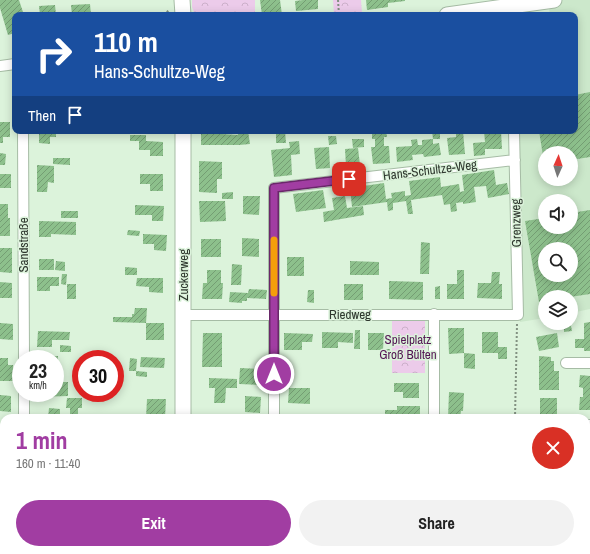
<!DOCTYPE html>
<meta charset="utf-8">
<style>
body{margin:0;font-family:"Archivo Narrow",sans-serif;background:#f2f2f2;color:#222;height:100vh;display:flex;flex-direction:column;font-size:15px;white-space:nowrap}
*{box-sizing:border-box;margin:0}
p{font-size:13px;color:#767676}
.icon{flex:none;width:22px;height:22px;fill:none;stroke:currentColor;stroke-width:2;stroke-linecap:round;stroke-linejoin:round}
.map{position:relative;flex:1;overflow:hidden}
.sheet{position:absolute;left:0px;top:414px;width:590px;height:140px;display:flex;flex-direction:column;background:#fff;border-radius:12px 12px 0 0;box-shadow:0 2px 10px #0003}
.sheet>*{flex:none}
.guide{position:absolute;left:12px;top:12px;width:566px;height:122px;border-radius:8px;box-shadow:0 2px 10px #0003;background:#1a4fa0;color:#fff;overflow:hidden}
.needle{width:26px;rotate:3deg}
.fabs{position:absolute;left:538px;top:146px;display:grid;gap:8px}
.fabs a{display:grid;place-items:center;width:40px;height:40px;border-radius:50%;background:#fff;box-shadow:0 2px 10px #0003;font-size:20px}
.speed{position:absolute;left:12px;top:350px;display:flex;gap:8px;font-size:20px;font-weight:700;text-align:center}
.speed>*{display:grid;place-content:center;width:52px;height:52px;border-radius:50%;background:#fff;box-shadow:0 2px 10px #0003;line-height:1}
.speed small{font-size:10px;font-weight:400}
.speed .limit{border:6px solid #d22;background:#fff;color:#111}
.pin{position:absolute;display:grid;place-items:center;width:34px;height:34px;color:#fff;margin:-17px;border-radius:8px;box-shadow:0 2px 6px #0006}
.me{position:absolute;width:44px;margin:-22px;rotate:0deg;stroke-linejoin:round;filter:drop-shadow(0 0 3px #0008)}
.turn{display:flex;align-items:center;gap:14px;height:84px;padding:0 16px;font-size:18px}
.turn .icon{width:52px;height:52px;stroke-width:2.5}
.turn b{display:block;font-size:28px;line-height:34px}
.then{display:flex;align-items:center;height:38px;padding:0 16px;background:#0003;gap:8px;font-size:15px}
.round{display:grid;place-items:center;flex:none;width:42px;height:42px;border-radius:21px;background:#f2f2f2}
.overview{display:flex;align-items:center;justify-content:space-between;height:68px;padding:0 16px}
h1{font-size:24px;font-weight:700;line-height:30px;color:#a13da2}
.primary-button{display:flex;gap:8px;margin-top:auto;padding:8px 16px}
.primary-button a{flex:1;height:46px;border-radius:24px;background:#a13da2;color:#fff;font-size:16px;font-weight:700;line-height:46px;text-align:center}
.primary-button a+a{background:#f2f2f2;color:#222}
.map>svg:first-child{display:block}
.built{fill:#cce8cb;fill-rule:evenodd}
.park{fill:url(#park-crowns)}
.building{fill:url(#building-hatch);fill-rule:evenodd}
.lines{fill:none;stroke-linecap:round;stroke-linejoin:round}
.street-casing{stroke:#a6bca5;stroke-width:12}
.secondary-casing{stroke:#a6bca5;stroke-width:17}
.path{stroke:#829181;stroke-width:2;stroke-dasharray:2 2;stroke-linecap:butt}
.street{stroke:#fff;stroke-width:10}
.secondary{stroke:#fff;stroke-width:15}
.route-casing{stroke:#692869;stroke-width:10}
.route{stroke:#a13da2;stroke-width:7}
.slow{stroke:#f59e0b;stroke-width:7}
.labels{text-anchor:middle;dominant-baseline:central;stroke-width:3;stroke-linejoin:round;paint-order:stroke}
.street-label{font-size:13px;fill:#2e372e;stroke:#dcf3db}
.park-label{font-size:13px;fill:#531553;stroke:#dcf3db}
</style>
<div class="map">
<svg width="590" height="554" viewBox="0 0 590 554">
<defs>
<pattern id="park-crowns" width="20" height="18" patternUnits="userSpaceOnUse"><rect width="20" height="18" fill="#eccbea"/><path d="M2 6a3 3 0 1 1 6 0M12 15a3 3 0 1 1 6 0" fill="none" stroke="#cbafc9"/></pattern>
<pattern id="building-hatch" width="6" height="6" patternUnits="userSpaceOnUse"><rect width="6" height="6" fill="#8dc08c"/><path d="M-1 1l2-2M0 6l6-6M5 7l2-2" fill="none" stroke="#749d73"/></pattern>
</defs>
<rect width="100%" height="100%" fill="#dcf3db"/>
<!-- built -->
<path class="built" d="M 554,0 L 590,0 L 590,309 L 571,313 L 571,297 L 545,297 L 545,318 L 520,322 L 517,131 L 575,131 L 575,15 L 550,15 L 548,1 ZM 545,153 L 571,153 L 571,179 L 545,179 ZM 545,201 L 571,201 L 571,227 L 545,227 ZM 545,249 L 571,249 L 571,275 L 545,275 Z"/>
<!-- park -->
<path class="park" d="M 192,0 L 255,0 L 255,15 L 195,15 L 192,7 Z
M 333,0 L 361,0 L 362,13 L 334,14 Z
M 392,321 L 425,321 L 425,373 L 392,373 Z"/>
<!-- building -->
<path class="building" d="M 0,0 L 19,0 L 24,15 L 15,15 L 15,33 L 8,35 L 0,8 Z
M 260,0 L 280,0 L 282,15 L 262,15 Z
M 303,0 L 318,0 L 318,9 L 296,11 L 295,1 Z
M 366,0 L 405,0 L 405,1 L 388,3 L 388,7 L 367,10 Z
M 90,4 L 91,15 L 72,15 L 71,5 Z
M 55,5 L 56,15 L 40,15 L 39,6 Z
M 590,92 L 590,157 L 571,160 L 571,153 L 545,153 L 544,162 L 539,131 L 575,131 L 575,95 Z
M 0,122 L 10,122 L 10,137 L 3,137 L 3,143 L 0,143 Z
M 39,131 L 56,131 L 56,137 L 50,137 L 50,144 L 39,143 Z
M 201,131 L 222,131 L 222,134 L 238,135 L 237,131 L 248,131 L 250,144 L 239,145 L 201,145 Z
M 276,131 L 285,131 L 286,143 L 276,143 Z
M 372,131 L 386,131 L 387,137 L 384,137 L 384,146 L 389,146 L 390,163 L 373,164 L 371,147 L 375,147 L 375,139 L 372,139 Z
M 432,131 L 440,131 L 440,139 L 433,139 L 433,144 L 439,143 L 441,155 L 424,157 L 423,154 L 412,155 L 413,160 L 397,162 L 396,147 L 412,146 L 411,140 L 417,139 L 418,145 L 422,145 L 422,140 L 433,139 Z
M 456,131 L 463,131 L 465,154 L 449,155 L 447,138 L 456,137 Z
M 484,131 L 501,131 L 502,149 L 485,149 L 485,155 L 474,156 L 473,143 L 485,142 Z
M 130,135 L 146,135 L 146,141 L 163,142 L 163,156 L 150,156 L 150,150 L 139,150 L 139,141 L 130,141 Z
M 328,136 L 336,136 L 337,144 L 329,145 Z
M 352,139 L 364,139 L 364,147 L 353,148 Z
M 299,141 L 300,154 L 291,155 L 292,175 L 274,177 L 271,150 L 290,148 L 289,142 Z
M 329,147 L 330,168 L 316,169 L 314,148 Z
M 358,148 L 360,165 L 346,166 L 345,149 Z
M 0,153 L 6,154 L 5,165 L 0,165 Z
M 53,158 L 70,158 L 70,165 L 53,164 Z
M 199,161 L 222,162 L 222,179 L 217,179 L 217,193 L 199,192 Z
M 37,165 L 54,166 L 54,183 L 48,182 L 47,192 L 37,192 Z
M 494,170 L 496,185 L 507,183 L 509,194 L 488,198 L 486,186 L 474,187 L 476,202 L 463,204 L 463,202 L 456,203 L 457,211 L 451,212 L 450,204 L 444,205 L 442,195 L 411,200 L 413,214 L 408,214 L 406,201 L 393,203 L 393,210 L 388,211 L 387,202 L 352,207 L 350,188 L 384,183 L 386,199 L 392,198 L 391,193 L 405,191 L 405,196 L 411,195 L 409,181 L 440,177 L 441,187 L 459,184 L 460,192 L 464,191 L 462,175 Z
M 0,174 L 11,174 L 11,188 L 0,188 Z
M 140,174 L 163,174 L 163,191 L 150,191 L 150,184 L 140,184 Z
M 323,190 L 326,208 L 296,212 L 293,194 Z
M 233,192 L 233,199 L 222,199 L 222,193 Z
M 243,196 L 260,196 L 259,215 L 243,214 Z
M 345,196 L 347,208 L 363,206 L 364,215 L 324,222 L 323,212 L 334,210 L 332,198 Z
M 199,201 L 225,201 L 226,221 L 200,222 Z
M 0,204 L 8,204 L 8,218 L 10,218 L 10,236 L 0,236 Z
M 135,205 L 164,206 L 163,221 L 152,221 L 152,215 L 135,215 Z
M 590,210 L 590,294 L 570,297 L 545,297 L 545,301 L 539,302 L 525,221 L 545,218 L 545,227 L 571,227 L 571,213 ZM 545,249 L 571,249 L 571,275 L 545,275 Z
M 61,211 L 78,211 L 78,218 L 61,218 Z
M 39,221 L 76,222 L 76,235 L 51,234 L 51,237 L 39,237 Z
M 128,230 L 140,231 L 139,236 L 127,235 Z
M 143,234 L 167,235 L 166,251 L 154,250 L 154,244 L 143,244 Z
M 242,238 L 259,239 L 259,257 L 242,256 Z
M 201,239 L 221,239 L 221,257 L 201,257 Z
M 421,242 L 430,243 L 429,274 L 420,274 Z
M 0,248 L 12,248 L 12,273 L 0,272 Z
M 287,257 L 304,257 L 304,276 L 287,276 Z
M 39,259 L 54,259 L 54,270 L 39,270 Z
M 56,261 L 65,262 L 65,271 L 55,270 Z
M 350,261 L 379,262 L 379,275 L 350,275 Z
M 232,264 L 242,265 L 241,285 L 231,285 Z
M 125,267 L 137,268 L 137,275 L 125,275 Z
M 207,270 L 221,270 L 221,283 L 223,283 L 222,299 L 202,299 L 203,283 L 207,283 Z
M 457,270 L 464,270 L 464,299 L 447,299 L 447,284 L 457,284 Z
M 492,272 L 500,272 L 499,284 L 502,284 L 502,299 L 477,298 L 478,283 L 491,283 Z
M 62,274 L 67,274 L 66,285 L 61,284 Z
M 37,277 L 59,277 L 59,286 L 50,286 L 50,291 L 37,291 Z
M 137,278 L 163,278 L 163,293 L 149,292 L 149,287 L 136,286 Z
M 389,281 L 423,282 L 423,300 L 389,299 Z
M 0,282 L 12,283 L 12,298 L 0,298 Z
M 67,284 L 76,284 L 76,299 L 67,299 Z
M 344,284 L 363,284 L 363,300 L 344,300 Z
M 440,286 L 440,299 L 435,299 L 435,287 Z
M 249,289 L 267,290 L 266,299 L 247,298 L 247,301 L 242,301 L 242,303 L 229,302 L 230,292 L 248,293 Z
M 308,290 L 314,290 L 314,303 L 307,302 Z
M 135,308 L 147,308 L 146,323 L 113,322 L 113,317 L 132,317 L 132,314 L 134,314 Z
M 590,322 L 590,351 L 584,351 L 584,348 L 575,348 L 575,339 L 584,339 L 584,323 Z
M 0,323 L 13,324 L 13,340 L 0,339 Z
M 146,323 L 164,323 L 164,340 L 146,340 Z
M 564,326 L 571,326 L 572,331 L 564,332 Z
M 448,328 L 464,328 L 464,353 L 475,354 L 475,369 L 464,368 L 464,353 L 449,354 Z
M 355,330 L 360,330 L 360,349 L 354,349 Z
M 38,331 L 70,332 L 69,340 L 52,340 L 52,347 L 37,347 Z
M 322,332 L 353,333 L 353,343 L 338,342 L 338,348 L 322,348 Z
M 482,332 L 498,332 L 498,347 L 507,347 L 507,359 L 498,359 L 498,353 L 482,353 Z
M 203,333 L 222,333 L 222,367 L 202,367 Z
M 284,333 L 313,334 L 312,342 L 302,342 L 302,350 L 284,350 Z
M 368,333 L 384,333 L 383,350 L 368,350 Z
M 557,333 L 559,347 L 539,351 L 536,337 Z
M 60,345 L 71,346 L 71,352 L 60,352 Z
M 384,349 L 390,349 L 390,359 L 384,359 Z
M 37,356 L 58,356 L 57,373 L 55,373 L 55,359 L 37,359 Z
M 539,356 L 551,357 L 551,361 L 554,361 L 554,371 L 559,371 L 559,390 L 539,390 Z
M 141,357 L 165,358 L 164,368 L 140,367 Z
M 0,358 L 8,358 L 8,365 L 13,365 L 13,381 L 0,381 Z
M 130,358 L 137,359 L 136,371 L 147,372 L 147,377 L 136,376 L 136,371 L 129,371 Z
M 240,368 L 260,369 L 259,385 L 239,384 Z
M 580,375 L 590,376 L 590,410 L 579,410 L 580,397 L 583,397 L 583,388 L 579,387 Z
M 209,378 L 237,379 L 237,388 L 226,388 L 225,403 L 214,403 L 215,388 L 209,388 Z
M 55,382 L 68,382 L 68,396 L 37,397 L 37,393 L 55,393 Z
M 394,383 L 419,383 L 419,398 L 403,398 L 403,392 L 394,392 Z
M 289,388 L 310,388 L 310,404 L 288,403 Z
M 449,392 L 464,393 L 463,411 L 461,411 L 460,418 L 448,418 Z
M 0,395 L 11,396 L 11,412 L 0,411 Z
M 245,396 L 261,397 L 260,413 L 245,412 Z
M 67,398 L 82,398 L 82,408 L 78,408 L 78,415 L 70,415 L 70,408 L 66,408 Z
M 540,398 L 557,398 L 557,416 L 540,416 Z
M 147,399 L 166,399 L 165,418 L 146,418 Z
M 397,406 L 420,406 L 420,418 L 385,417 L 385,410 L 397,410 Z
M 49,408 L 60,409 L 60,418 L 48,418 Z
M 586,428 L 590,428 L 590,453 L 586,453 Z
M 0,433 L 4,434 L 4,450 L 0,450 Z
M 586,457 L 590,457 L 590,488 L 586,488 Z
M 0,482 L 4,482 L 4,489 L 0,489 Z
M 0,491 L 4,491 L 4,508 L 0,508 Z
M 586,526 L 590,526 L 590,544 L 586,544 Z
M 0,531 L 4,531 L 4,550 L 15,550 L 15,554 L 0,554 Z
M 139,550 L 165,550 L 165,554 L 147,554 L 147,552 L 139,552 Z
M 249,550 L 265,550 L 265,553 L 249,553 Z
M 307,550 L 325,550 L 325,554 L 300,554 L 300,551 Z
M 347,550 L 367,550 L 368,554 L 347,554 Z"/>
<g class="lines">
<defs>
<path id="street" d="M 0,66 L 15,64
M 23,131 L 24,359
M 434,314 L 434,418
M 183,315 L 518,315 L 514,131
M 566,363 L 590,363
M 24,393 L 24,418
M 274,418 L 274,188 L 515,160
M 586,425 L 590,425
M 0,472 L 4,472
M 586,513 L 590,513
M 25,550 L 25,554
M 280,550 L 280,554
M 436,550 L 436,554
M 513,554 L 513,550"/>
<path id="secondary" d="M 182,0 L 183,15
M 447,15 L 554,0
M 183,131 L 183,418
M 183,550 L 183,554"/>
</defs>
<!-- street casing -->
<use href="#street" class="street-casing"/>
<!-- secondary casing -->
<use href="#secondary" class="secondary-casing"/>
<!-- path -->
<path class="path" d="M 338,0 L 339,15
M 164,15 L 169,10
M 515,418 L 517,324"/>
<!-- street -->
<use href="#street" class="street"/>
<!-- secondary -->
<use href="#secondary" class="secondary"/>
</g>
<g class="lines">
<defs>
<path id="route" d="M 274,374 L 274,188 L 349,179"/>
</defs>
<!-- route casing -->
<use href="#route" class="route-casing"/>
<!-- route -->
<use href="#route" class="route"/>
<!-- slow -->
<path class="slow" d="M 274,240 L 274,293"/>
</g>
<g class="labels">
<!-- street labels -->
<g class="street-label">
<text transform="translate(430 170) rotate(-7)">Hans-Schultze-Weg</text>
<text transform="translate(516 223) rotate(-91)">Grenzweg</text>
<text transform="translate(23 245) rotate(-90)">Sandstraße</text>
<text transform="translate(183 275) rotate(-90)">Zuckerweg</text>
<text x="350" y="314">Riedweg</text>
</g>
<!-- park labels -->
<g class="park-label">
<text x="408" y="339">Spielplatz<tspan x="408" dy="15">Groß Bülten</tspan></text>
</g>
</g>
</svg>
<div class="fabs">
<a><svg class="needle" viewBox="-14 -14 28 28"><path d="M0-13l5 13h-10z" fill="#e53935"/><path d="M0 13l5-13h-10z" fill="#767676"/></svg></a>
<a><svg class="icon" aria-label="sound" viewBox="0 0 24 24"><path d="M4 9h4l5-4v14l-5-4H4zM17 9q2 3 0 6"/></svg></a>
<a><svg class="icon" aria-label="search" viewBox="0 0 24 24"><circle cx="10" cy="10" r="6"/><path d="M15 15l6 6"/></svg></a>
<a><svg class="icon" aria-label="layers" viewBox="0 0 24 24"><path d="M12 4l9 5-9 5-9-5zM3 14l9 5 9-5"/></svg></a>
</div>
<div class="speed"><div>23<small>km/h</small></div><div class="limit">30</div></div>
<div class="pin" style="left:349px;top:179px;background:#d93025"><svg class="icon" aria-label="arrive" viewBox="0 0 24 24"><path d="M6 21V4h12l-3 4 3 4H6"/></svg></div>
<svg class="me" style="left:274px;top:374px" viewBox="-20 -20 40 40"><circle r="17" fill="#a13da2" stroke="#fff" stroke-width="3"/><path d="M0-11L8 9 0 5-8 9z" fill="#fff"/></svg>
<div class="guide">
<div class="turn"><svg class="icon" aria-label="right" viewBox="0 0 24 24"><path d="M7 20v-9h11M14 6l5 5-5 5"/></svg><div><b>110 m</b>Hans-Schultze-Weg</div></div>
<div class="then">Then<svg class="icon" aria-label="arrive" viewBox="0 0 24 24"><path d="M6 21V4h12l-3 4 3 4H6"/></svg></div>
</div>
<section class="sheet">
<div class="overview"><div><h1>1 min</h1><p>160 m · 11:40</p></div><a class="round" style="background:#d93025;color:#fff"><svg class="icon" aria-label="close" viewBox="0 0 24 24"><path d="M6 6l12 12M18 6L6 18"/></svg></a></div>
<div class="primary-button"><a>Exit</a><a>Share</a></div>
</section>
</div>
